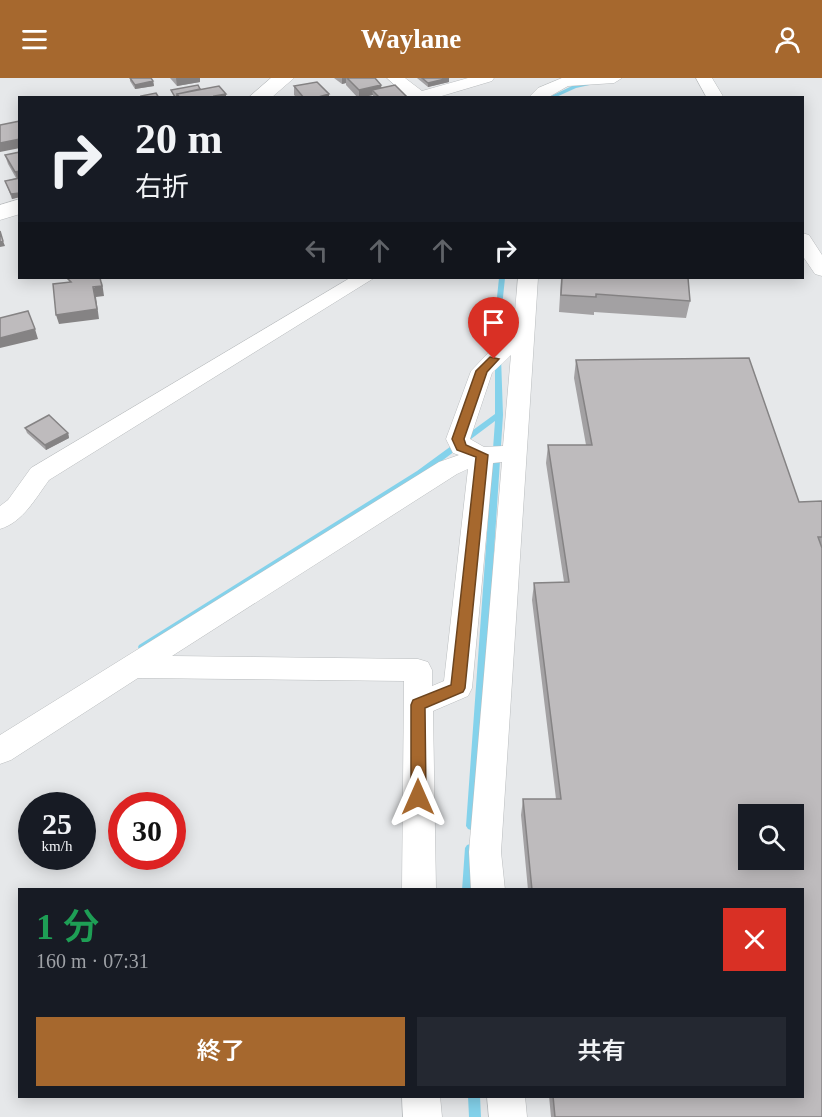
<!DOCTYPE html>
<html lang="ja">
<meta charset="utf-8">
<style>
body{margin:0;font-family:"Times New Roman","Noto Sans JP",serif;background:#242831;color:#f1f3f6;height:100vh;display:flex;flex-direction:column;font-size:22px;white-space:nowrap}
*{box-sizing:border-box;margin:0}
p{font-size:20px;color:#9ea1a6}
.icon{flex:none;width:33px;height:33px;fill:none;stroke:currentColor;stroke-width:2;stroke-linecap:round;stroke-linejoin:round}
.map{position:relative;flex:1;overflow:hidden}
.drawer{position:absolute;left:18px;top:810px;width:786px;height:210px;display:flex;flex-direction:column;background:#171b24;border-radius:0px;box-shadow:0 3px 15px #0003}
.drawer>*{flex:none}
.top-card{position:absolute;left:18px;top:18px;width:786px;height:183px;border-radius:0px;box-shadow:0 3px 15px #0003;background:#171b24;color:#f1f3f6;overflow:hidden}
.tools{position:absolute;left:738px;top:726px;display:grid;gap:12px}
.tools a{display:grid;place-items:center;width:66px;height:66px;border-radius:0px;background:#171b24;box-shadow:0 3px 15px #0003;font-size:30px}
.speed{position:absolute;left:18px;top:714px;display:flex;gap:12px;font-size:30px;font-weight:700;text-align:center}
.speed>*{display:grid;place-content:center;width:78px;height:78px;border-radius:50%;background:#171b24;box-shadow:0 3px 15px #0003;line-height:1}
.speed small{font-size:15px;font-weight:400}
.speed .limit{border:9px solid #d22;background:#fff;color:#111}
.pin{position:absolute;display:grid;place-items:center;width:51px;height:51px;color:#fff;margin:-62px -26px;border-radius:50% 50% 50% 0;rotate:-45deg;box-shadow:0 0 6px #0007}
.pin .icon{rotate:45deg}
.me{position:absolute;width:66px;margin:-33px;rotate:0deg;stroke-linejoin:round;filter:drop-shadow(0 0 4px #0008)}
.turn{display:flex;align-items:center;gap:21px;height:126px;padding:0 18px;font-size:27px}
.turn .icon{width:78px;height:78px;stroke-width:2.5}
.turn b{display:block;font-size:42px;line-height:51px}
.lanes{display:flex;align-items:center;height:57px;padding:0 18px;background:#0003;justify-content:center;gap:30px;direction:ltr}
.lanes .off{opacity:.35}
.round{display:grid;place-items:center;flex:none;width:63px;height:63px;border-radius:0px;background:#242831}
.summary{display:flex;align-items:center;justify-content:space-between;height:102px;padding:0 18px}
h1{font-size:36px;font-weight:600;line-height:45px;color:#1e9e55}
.cta{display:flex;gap:12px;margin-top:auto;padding:12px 18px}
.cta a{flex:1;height:69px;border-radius:0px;background:#a6682e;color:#fff;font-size:24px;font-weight:600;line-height:69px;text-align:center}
.cta a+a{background:#242831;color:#f1f3f6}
header{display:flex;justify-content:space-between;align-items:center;height:78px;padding:0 18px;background:#a6682e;color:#fff;font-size:27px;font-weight:600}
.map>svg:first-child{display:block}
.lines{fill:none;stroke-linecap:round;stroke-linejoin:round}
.stream{fill:#84d2eb;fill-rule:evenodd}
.minor-casing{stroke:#babdbf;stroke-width:1}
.primary-casing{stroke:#babdbf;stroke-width:1}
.minor{fill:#fff;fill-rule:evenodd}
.primary{fill:#fff;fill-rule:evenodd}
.wall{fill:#a3a1a3}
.shaded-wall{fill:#858384}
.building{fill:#bebbbd;stroke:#858384;stroke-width:1.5;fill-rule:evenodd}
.route{fill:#a6682e;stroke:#6c441e;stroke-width:1.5}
</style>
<header><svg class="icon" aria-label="menu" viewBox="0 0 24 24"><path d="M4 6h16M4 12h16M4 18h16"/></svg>Waylane<svg class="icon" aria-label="person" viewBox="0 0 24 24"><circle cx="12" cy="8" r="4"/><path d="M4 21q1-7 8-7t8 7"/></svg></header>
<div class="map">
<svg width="822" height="1039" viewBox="0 0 822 1039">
<rect width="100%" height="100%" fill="#e6e8ea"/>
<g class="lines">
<!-- stream -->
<path class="stream" d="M 592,4 L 594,4 L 594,6 L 576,10 L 554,20 L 547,20 L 572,8 Z
M 499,200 L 505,200 L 500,248 L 497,250 L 494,248 Z
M 498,277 L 501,279 L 503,337 L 476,748 L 474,751 L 471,752 L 468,751 L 466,748 L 495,343 L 423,397 L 145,571 L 139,571 L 138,569 L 139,567 L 417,393 L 495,336 L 495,279 Z
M 470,766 L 473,767 L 475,770 L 472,812 L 462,812 L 465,770 L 467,767 Z
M 468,1018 L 480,1018 L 481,1039 L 469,1039 Z"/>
<defs>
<path id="minor" d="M 387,0 L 405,0 L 422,13 L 468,0 L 494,0 L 492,3 L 435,20 L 409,20 Z
M 562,0 L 622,0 L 614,5 L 568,8 L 547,20 L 528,20 L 538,10 Z
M 696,0 L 712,0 L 724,20 L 707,20 Z
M 802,155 L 809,157 L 822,177 L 822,198 L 815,196 L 802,177 Z
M 350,200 L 374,200 L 49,402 C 35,421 23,444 0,451 L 0,428 L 8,422 L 31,390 Z
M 518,200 L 538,200 L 501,774 L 505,812 L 471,812 L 469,774 L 502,384 L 493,385 L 472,610 L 468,618 L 433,633 L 436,812 L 402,812 L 404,603 L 138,600 L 11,682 L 0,686 L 0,657 L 439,384 L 459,377 L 453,375 L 446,361 L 471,293 L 495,268 L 497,237 L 501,233 L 515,232 ZM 511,277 L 503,368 L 484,369 L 470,361 L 492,295 ZM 468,391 L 444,603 L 432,608 L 432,592 L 428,584 L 418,581 L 172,578 L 457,396 Z
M 402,1018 L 440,1018 L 442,1039 L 403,1039 Z
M 487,1018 L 525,1018 L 527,1039 L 489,1039 Z"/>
<path id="primary" d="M 271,0 L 294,0 L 271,20 L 248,20 Z
M 20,121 L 20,136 L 0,142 L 0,127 Z"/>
</defs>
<!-- minor casing -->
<use href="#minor" class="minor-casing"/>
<!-- primary casing -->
<use href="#primary" class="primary-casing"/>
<!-- minor -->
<use href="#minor" class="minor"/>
<!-- primary -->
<use href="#primary" class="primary"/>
</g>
<!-- wall -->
<path class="wall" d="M 130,0 L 153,3 L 154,8 L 135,11 L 130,3 Z
M 170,0 L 200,0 L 200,4 L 177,8 Z
M 334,0 L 375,0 L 382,10 L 408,20 L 373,20 L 373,17 L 358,20 L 346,7 L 346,5 L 342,6 Z
M 417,0 L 449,0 L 449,4 L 428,9 Z
M 294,8 L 329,16 L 329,20 L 297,20 L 294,17 Z
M 20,74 L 20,119 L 12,121 L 5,103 L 16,100 L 8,86 L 5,77 Z
M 561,200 L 688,200 L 690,223 L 686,240 L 594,234 L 594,237 L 559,234 Z
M 576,282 L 799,424 L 822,423 L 822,1039 L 551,1039 L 549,1018 L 802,1018 L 802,812 L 528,812 L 521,737 L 523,721 L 556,721 L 532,522 L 534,505 L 564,504 L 546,385 L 548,367 L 586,367 L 574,300 Z
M 25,350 L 68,355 L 69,360 L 46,372 L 27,355 Z"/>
<!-- shaded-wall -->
<path class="shaded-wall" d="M 176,0 L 200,0 L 200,4 L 177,8 Z
M 342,0 L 346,0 L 346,5 L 342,6 Z
M 449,0 L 449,4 L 428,9 L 428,5 Z
M 153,3 L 154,8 L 135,11 L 135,7 Z
M 381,7 L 382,15 L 372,12 L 373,17 L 359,20 L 359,12 Z
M 226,16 L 226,20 L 215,20 L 214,18 Z
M 329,16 L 329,20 L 315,20 Z
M 20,61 L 20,70 L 0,74 L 0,65 Z
M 20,93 L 20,103 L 18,103 L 15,94 Z
M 20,115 L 20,119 L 12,121 L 11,116 Z
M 3,163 L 5,168 L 0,169 L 0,164 Z
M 102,204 L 104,218 L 96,219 L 99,241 L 59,246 L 56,237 Z
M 35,251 L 38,261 L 0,270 L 0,260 Z
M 68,355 L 69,360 L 46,372 L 45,367 Z"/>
<!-- building -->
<path class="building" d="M 130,0 L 151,0 L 153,3 L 135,7 Z
M 347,0 L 375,0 L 381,7 L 359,12 Z
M 422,0 L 449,0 L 428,5 Z
M 317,4 L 329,16 L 315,20 L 304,20 L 294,8 Z
M 198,7 L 200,11 L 177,16 L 177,18 L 175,19 L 171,12 Z
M 395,7 L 408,20 L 380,20 L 372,12 Z
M 219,8 L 226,16 L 214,18 L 215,20 L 180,20 L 177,16 Z
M 156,15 L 159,20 L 142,20 L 141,18 Z
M 20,43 L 20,61 L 0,65 L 0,47 Z
M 20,74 L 20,93 L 15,94 L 5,77 Z
M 20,100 L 20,115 L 11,116 L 5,103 Z
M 0,153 L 3,163 L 0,164 Z
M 67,200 L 100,200 L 102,208 L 93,209 L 97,231 L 56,237 L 53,206 L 71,204 Z
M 562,200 L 688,200 L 690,223 L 596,216 L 596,219 L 561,217 Z
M 28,233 L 35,251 L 0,260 L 0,240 Z
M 749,280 L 799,424 L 822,423 L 822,459 L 818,459 L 822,470 L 822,1039 L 555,1039 L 553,1018 L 802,1018 L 802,812 L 532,812 L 523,721 L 561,721 L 534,505 L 569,504 L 548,367 L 592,367 L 576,282 ZM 748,736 L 794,736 L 794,782 L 748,782 Z
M 49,337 L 68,355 L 45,367 L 25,350 Z"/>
<!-- route -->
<path class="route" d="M 490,279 L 499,281 L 487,294 L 464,361 L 466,367 L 488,377 L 465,610 L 463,614 L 425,630 L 426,719 L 424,724 L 413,724 L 411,719 L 411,627 L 413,622 L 451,607 L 476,379 L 457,372 L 452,361 L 476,293 Z"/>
</svg>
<div class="tools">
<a><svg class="icon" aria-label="search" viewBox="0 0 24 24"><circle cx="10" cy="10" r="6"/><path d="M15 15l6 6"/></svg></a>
</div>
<div class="speed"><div>25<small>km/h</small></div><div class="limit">30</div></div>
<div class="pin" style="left:494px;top:281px;background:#d93025"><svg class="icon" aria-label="arrive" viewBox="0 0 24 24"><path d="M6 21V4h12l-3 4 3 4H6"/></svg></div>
<svg class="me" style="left:418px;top:719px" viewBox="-20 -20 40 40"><path d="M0-17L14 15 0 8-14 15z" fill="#a6682e" stroke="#fff" stroke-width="4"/></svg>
<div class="top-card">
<div class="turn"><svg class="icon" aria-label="right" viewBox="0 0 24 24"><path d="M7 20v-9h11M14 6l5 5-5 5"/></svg><div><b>20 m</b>右折</div></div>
<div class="lanes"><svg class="icon off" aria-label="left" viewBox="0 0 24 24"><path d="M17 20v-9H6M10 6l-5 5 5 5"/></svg><svg class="icon off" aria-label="ahead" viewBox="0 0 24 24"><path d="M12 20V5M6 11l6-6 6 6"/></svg><svg class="icon off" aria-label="ahead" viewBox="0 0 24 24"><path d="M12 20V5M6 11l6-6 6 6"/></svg><svg class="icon" aria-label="right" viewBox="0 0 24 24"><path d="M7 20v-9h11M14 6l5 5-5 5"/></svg></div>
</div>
<section class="drawer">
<div class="summary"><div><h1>1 分</h1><p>160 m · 07:31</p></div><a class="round" style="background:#d93025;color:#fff"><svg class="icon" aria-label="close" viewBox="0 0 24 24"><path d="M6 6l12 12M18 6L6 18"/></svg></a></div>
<div class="cta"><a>終了</a><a>共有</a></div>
</section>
</div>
